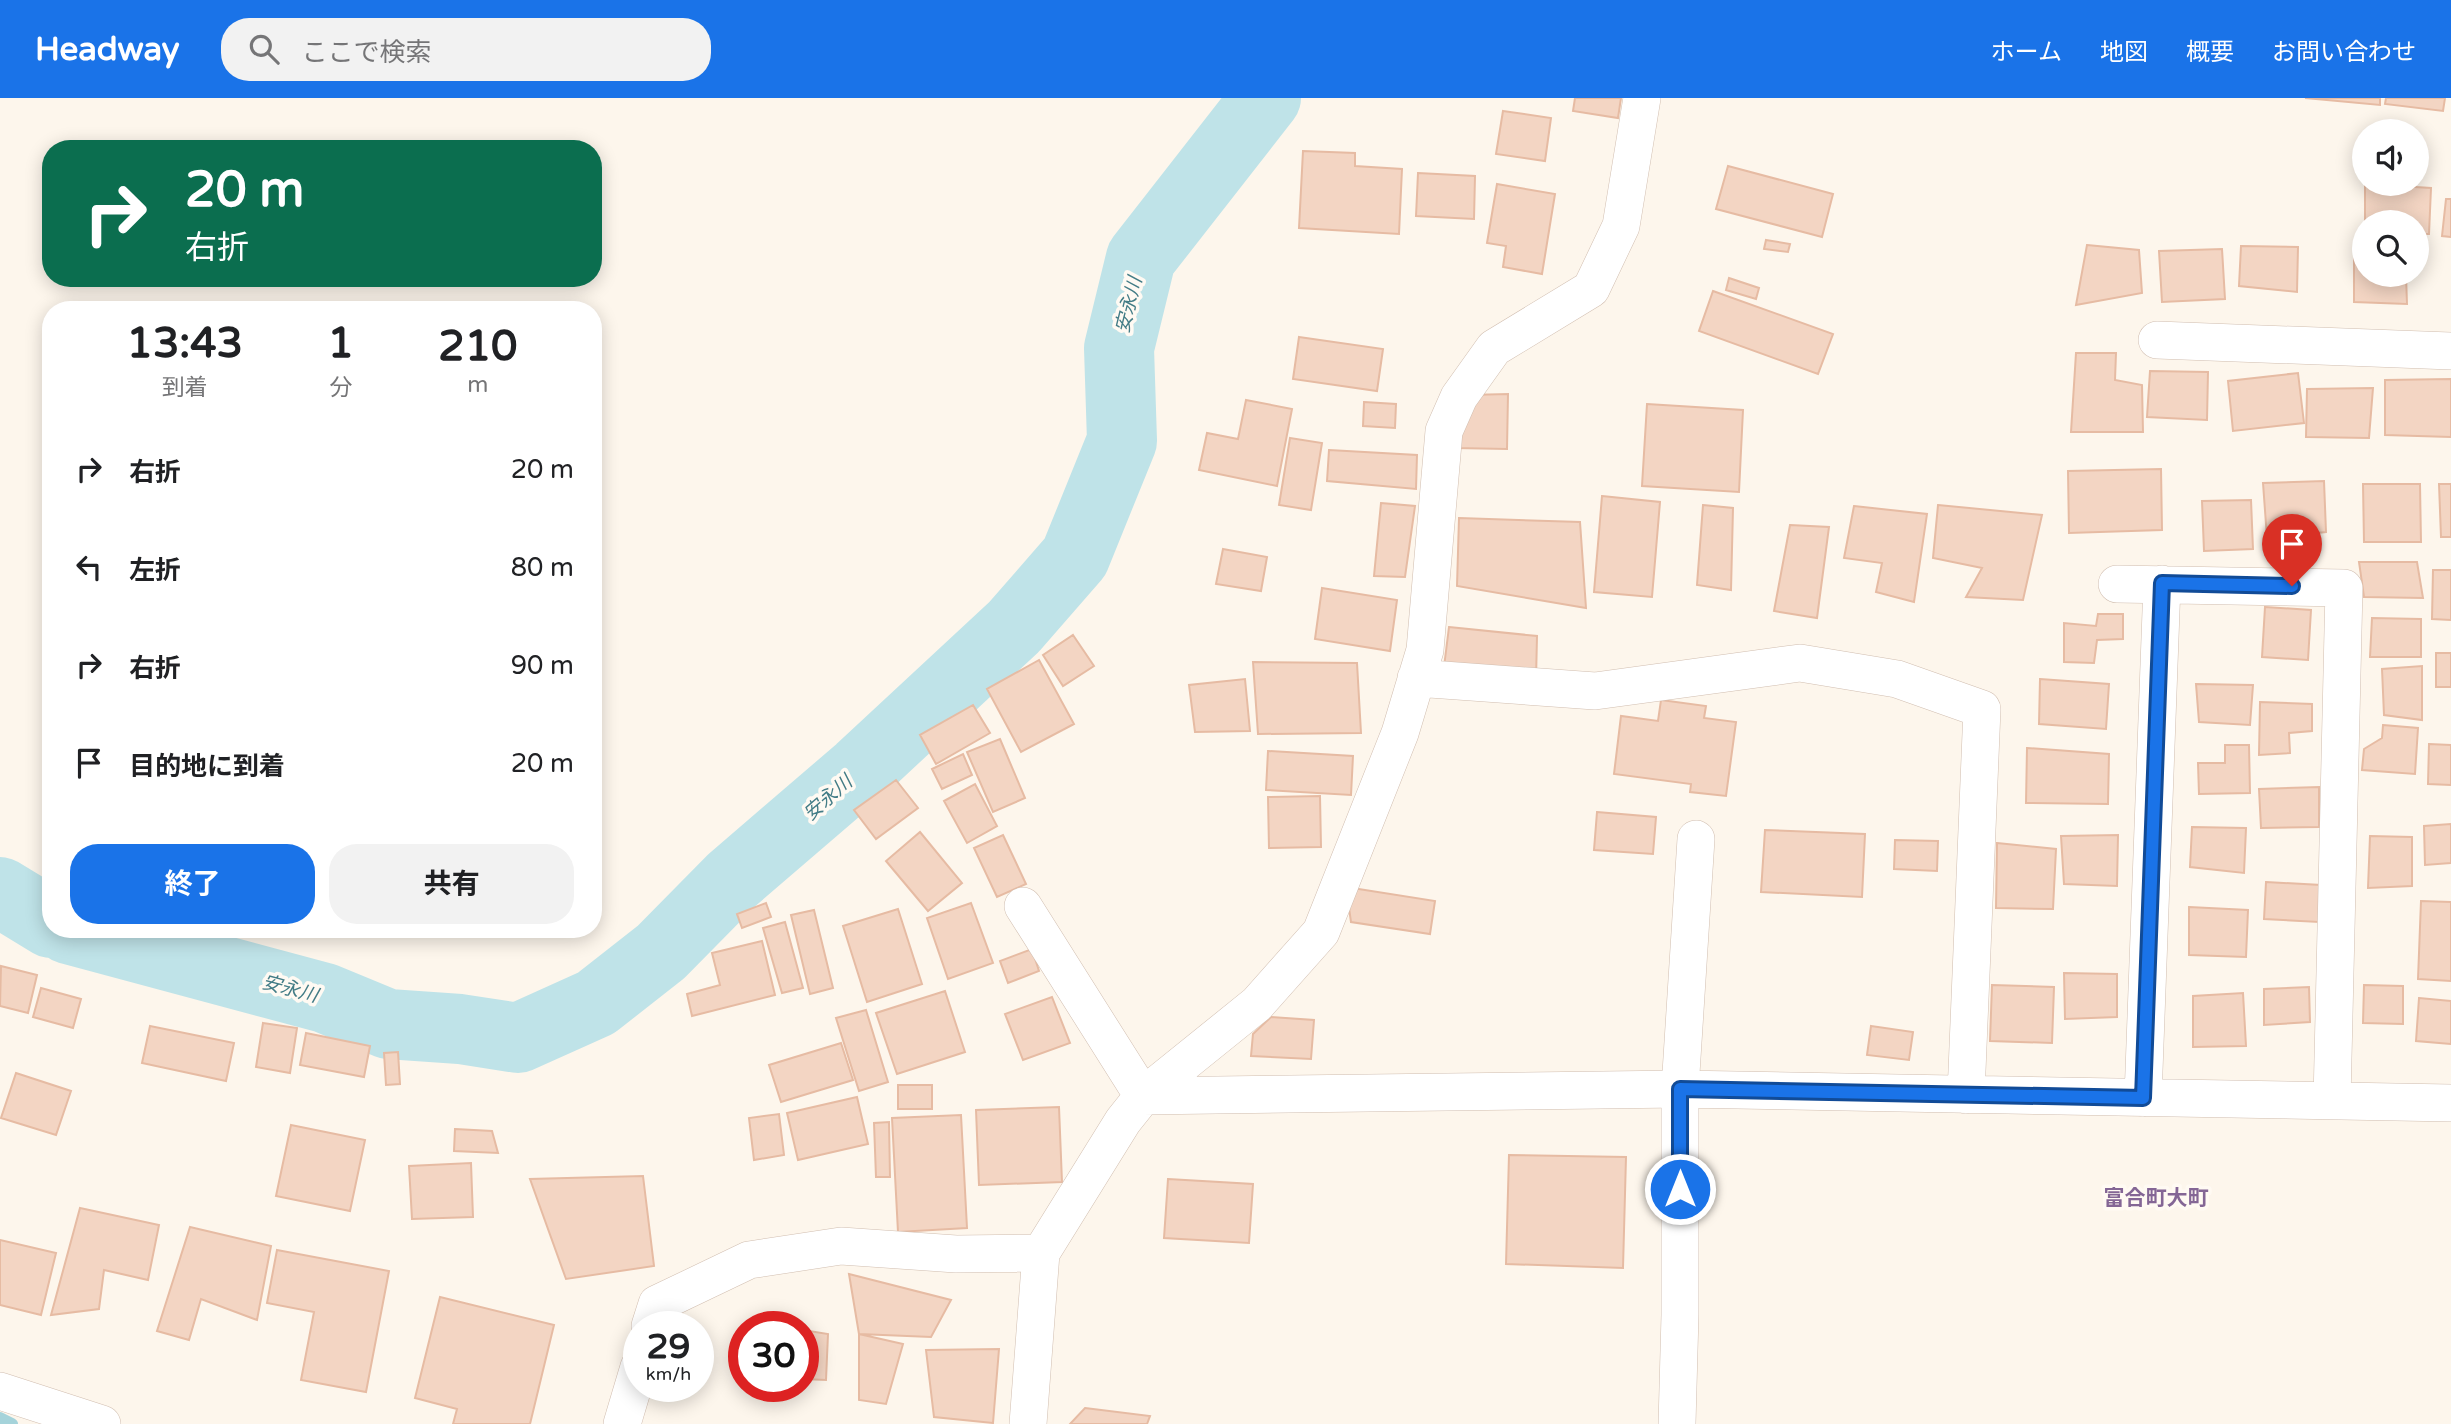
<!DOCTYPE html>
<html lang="ja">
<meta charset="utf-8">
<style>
body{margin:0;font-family:"Varela Round","Noto Sans JP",sans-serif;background:#f2f2f2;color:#202124;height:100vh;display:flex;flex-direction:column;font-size:26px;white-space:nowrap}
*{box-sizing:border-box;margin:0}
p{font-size:23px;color:#757577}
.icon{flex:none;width:38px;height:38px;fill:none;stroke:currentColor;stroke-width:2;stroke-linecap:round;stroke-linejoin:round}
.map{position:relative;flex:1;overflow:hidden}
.sheet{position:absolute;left:42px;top:203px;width:560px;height:637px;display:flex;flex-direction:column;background:#fff;border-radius:28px;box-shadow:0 4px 18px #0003}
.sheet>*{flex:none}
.top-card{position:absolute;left:42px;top:42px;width:560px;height:147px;border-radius:28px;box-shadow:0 4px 18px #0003;background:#0b6e4f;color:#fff;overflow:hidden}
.tools{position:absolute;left:2352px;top:21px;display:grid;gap:14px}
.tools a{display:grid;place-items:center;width:77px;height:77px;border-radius:50%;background:#fff;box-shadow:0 4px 18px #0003;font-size:35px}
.speed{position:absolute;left:623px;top:1213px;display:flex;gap:14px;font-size:35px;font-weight:700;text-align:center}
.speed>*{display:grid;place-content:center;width:91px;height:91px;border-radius:50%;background:#fff;box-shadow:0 4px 18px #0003;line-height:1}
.speed small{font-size:18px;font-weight:400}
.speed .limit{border:10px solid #d22;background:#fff;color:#111}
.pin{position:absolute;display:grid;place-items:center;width:60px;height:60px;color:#fff;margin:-72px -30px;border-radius:50% 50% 50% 0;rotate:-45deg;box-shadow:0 0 7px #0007}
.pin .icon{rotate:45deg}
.me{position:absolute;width:77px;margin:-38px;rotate:0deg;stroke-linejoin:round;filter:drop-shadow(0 0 5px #0008)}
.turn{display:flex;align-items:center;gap:24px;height:147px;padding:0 28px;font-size:32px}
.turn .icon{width:91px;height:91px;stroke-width:2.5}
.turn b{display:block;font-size:49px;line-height:60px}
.eta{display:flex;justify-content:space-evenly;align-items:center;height:119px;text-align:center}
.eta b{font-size:42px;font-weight:700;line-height:49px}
.action{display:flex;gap:14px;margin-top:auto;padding:14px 28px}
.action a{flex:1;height:80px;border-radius:28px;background:#1a73e8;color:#fff;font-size:28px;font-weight:700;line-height:80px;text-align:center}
.action a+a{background:#f2f2f2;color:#202124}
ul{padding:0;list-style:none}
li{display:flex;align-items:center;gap:21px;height:98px;padding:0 28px}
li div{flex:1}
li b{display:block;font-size:26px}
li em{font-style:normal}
header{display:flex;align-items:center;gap:42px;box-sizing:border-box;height:98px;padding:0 35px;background:#1a73e8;color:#fff}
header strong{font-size:33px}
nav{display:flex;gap:38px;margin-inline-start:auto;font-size:24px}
.search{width:490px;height:63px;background:#f2f2f2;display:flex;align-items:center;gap:18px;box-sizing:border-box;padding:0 24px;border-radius:28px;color:#757577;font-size:26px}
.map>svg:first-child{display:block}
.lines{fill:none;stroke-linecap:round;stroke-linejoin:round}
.stream{stroke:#a5d3da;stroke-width:12}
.river{stroke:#bfe3e8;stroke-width:70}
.building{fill:#f3d5c3;stroke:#e6bba3;stroke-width:2}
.street-casing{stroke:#d1beb0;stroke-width:38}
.street{stroke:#fff;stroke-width:37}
.route-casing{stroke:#114b97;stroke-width:18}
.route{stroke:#1a73e8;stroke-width:12}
.labels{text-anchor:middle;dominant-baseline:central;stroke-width:7;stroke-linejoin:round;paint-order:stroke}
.water-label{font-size:19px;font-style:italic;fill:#437c86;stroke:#fffaf3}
.quarter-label{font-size:21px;font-weight:bold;fill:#846695;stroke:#fffaf3}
</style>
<header>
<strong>Headway</strong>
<div class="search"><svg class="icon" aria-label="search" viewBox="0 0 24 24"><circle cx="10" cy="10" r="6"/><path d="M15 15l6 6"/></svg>ここで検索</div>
<nav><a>ホーム</a><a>地図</a><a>概要</a><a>お問い合わせ</a></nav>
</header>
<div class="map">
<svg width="2451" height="1326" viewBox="0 0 2451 1326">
<rect width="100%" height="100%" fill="#fdf6ec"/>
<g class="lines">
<!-- stream -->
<path class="stream" d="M 0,1320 L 12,1326"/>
<!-- river -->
<path class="river" d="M 0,794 L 51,825
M 68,831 L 325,900 L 388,926 L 460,931 L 518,940 L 596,905 L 661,854 L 732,782 L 860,672 L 1014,529 L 1075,459 L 1122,343 L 1119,250 L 1141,160 L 1266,0"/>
</g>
<!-- building -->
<path class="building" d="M 1575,0 L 1621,0 L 1618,20 L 1573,13 Z
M 2305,0 L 2380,0 L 2380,7 Z
M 2386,0 L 2445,0 L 2443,13 L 2385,6 Z
M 1503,13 L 1551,20 L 1545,63 L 1496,56 Z
M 1303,53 L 1355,55 L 1355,68 L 1402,71 L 1399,136 L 1299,130 Z
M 1728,68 L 1833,96 L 1822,139 L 1716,111 Z
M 1418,75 L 1475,78 L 1474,121 L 1416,118 Z
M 1497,86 L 1555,96 L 1542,176 L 1503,169 L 1506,148 L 1487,145 Z
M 2365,86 L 2431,90 L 2429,136 L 2417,136 L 2417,124 L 2365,124 Z
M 2446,101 L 2451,101 L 2451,139 L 2442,138 Z
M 1766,142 L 1790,146 L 1788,154 L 1764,151 Z
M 2087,147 L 2139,152 L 2142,195 L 2076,207 Z
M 2241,148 L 2298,149 L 2297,194 L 2239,188 Z
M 2354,148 L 2364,148 L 2364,177 L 2406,177 L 2407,206 L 2354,204 Z
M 2222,151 L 2225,201 L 2162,204 L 2159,153 Z
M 1729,180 L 1759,190 L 1756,201 L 1726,192 Z
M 1713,193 L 1833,236 L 1818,276 L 1699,233 Z
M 1299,239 L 1383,251 L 1377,293 L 1293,281 Z
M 2076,255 L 2116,255 L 2115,282 L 2142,287 L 2143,334 L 2071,334 Z
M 2150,273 L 2208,274 L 2207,322 L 2147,319 Z
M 2298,275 L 2304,325 L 2233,333 L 2228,283 Z
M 2451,281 L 2451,339 L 2385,337 L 2385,282 Z
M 2373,290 L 2369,340 L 2306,339 L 2307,291 Z
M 1508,296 L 1507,351 L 1455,350 L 1468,297 Z
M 1246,302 L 1292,311 L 1277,388 L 1199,372 L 1207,335 L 1238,341 Z
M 1364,304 L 1396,306 L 1395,330 L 1363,328 Z
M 1647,306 L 1743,312 L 1739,394 L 1642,388 Z
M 1290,340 L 1322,345 L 1311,412 L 1279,407 Z
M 1329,352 L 1417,357 L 1416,391 L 1327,383 Z
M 2161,371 L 2162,432 L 2069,435 L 2068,373 Z
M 2324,383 L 2326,434 L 2267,440 L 2263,385 Z
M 2363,386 L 2420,386 L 2421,444 L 2364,444 Z
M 2439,386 L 2451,386 L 2451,439 L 2441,439 Z
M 1602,398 L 1660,404 L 1652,499 L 1594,494 Z
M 2251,402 L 2253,451 L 2204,453 L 2202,403 Z
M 1381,405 L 1415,408 L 1405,479 L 1374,478 Z
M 1703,407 L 1733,410 L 1731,492 L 1697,487 Z
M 1938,407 L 2042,417 L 2023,502 L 1966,499 L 1982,470 L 1933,460 Z
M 1854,408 L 1927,416 L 1914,504 L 1876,494 L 1882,465 L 1844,460 Z
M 1459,420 L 1580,424 L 1586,510 L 1457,488 Z
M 1790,427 L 1829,429 L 1817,520 L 1774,513 Z
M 1223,451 L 1267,459 L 1261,493 L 1216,486 Z
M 2359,464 L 2417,464 L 2423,500 L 2364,499 Z
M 2433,472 L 2451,472 L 2451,522 L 2432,521 Z
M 1322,490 L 1397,502 L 1390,553 L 1315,541 Z
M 2265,509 L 2311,512 L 2308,562 L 2262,559 Z
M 2098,516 L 2123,516 L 2123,541 L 2097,542 L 2094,565 L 2064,564 L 2064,525 L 2096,528 Z
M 2372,520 L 2421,521 L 2421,559 L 2370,559 Z
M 1449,529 L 1537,538 L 1536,582 L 1443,577 Z
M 1073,537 L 1094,568 L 1063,588 L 1043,557 Z
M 2436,555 L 2451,555 L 2451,589 L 2436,589 Z
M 1039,562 L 1074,626 L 1021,654 L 987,591 Z
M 1253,564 L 1357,565 L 1361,635 L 1258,636 Z
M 2422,568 L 2422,622 L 2384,617 L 2382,571 Z
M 1245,581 L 1250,633 L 1195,634 L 1189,587 Z
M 2040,581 L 2109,586 L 2106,631 L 2039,626 Z
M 2196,586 L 2253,587 L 2250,627 L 2199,624 Z
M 1661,602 L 1706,608 L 1704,620 L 1736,624 L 1726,698 L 1690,694 L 1691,686 L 1614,676 L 1621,618 L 1658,623 Z
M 2260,604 L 2312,606 L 2312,633 L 2289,635 L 2290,655 L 2259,657 Z
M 973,607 L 990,635 L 936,666 L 920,637 Z
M 2383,627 L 2418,630 L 2415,676 L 2362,672 L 2364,651 L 2382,640 Z
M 1000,641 L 1025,700 L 993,714 L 967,654 Z
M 2429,646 L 2451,647 L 2451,687 L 2428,686 Z
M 2225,647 L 2249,647 L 2250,695 L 2199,696 L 2198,665 L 2225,665 Z
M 2027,650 L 2109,656 L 2108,706 L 2026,705 Z
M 1268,653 L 1353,658 L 1351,697 L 1266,692 Z
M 963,656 L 972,677 L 942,691 L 932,671 Z
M 896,682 L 918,710 L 876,741 L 854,712 Z
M 975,686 L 997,728 L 967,745 L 944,703 Z
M 2319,689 L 2319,729 L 2261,730 L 2259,691 Z
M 1320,698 L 1321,749 L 1269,750 L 1268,699 Z
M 1597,714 L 1656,719 L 1653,756 L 1594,752 Z
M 2451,726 L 2451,765 L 2425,767 L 2424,728 Z
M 2192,729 L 2246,730 L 2244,775 L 2190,769 Z
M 1765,732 L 1865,736 L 1862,799 L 1761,794 Z
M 920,734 L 962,785 L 928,813 L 886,763 Z
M 1003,737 L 1026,786 L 997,799 L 974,750 Z
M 2118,737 L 2117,788 L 2064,786 L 2061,738 Z
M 2370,738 L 2412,739 L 2412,788 L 2368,790 Z
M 1895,742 L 1938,743 L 1937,773 L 1894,771 Z
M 1997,745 L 2056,751 L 2053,811 L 1996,810 Z
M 2266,784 L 2321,787 L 2319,824 L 2264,821 Z
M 1346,789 L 1435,803 L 1430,836 L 1351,824 Z
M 2421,803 L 2451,804 L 2451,883 L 2418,881 Z
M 766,805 L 771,819 L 742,830 L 737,816 Z
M 971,805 L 993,865 L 948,881 L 927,820 Z
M 2189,809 L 2248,812 L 2246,859 L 2189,857 Z
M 898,811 L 922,886 L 867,904 L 843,828 Z
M 814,812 L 833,890 L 810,896 L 791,817 Z
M 785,824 L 803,890 L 782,895 L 763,830 Z
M 762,843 L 775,897 L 692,918 L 687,896 L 720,887 L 712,855 Z
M 1032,851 L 1039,873 L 1008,885 L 1000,863 Z
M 1,868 L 37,877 L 28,915 L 0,908 Z
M 2064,875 L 2117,876 L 2117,919 L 2065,921 Z
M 1992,887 L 2054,889 L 2052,945 L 1990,943 Z
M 2364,887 L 2403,888 L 2403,926 L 2363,925 Z
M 2309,889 L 2310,924 L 2264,927 L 2264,891 Z
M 41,890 L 81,901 L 73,930 L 33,919 Z
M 945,893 L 965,954 L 897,976 L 876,915 Z
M 2243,895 L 2246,948 L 2193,949 L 2193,898 Z
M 1052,899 L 1070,945 L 1023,962 L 1005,916 Z
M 2419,900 L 2451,903 L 2451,946 L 2416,943 Z
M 866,912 L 888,984 L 859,993 L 836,920 Z
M 1271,919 L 1314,922 L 1311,961 L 1251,958 L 1253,936 Z
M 263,925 L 297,930 L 290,975 L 256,969 Z
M 150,928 L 234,945 L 226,983 L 142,965 Z
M 1871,928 L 1913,934 L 1909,962 L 1867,957 Z
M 306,935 L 370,948 L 364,979 L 300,967 Z
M 841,945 L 853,982 L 781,1004 L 769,967 Z
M 398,954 L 400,986 L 386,987 L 384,955 Z
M 16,975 L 71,993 L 56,1037 L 1,1020 Z
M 898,987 L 932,987 L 932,1011 L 898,1011 Z
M 857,999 L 868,1046 L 798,1062 L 787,1015 Z
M 1059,1009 L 1062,1084 L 979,1087 L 976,1012 Z
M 779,1016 L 784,1057 L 754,1062 L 749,1020 Z
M 961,1017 L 967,1130 L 898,1134 L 892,1020 Z
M 889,1024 L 890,1079 L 876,1079 L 874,1025 Z
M 291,1027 L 365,1042 L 350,1113 L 276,1098 Z
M 455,1031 L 492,1033 L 498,1055 L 454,1053 Z
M 1509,1057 L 1626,1059 L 1623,1170 L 1506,1166 Z
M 471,1065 L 473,1119 L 412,1121 L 409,1068 Z
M 643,1078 L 654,1168 L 566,1181 L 530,1081 Z
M 1168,1081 L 1253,1086 L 1249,1145 L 1164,1140 Z
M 80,1110 L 159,1127 L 148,1182 L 104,1172 L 99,1211 L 51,1217 Z
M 190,1129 L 271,1148 L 257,1222 L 201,1201 L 189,1242 L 157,1233 Z
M 0,1142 L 56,1155 L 41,1217 L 0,1207 Z
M 277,1152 L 389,1173 L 366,1294 L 301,1282 L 314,1214 L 267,1205 Z
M 849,1176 L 951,1202 L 931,1239 L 859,1236 Z
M 440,1199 L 554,1227 L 530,1326 L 453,1326 L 457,1311 L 415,1300 Z
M 803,1232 L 828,1236 L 826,1282 L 803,1281 Z
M 859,1236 L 903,1246 L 886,1306 L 859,1302 Z
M 999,1251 L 993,1325 L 934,1319 L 926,1252 Z
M 1085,1310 L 1150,1318 L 1147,1326 L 1070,1326 Z"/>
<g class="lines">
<defs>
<path id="street" d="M 2157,242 L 2451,253
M 2117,486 L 2344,490 L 2332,1003
M 1416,580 L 1595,593 L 1800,565 L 1897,581 L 1982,611 L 1966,997
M 1023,808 L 1143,998
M 1143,998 L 1680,991 L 2451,1005
M 2143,1000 L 2162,486
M 650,1228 L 657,1206 L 749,1162 L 841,1148 L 956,1156 L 1041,1155
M 0,1293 L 102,1326
M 622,1326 L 639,1269
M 1028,1326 L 1041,1155 L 1123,1023 L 1143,998 L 1257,906 L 1321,834 L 1400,635 L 1425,552 L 1444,333 L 1459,299 L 1494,250 L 1591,191 L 1621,128 L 1642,0
M 1677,1326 L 1680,1217 L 1680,991 L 1696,741"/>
</defs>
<!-- street casing -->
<use href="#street" class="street-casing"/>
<!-- street -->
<use href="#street" class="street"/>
</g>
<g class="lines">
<defs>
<path id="route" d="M 1680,1091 L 1680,991 L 2143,1000 L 2162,485 L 2292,488"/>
</defs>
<!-- route casing -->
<use href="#route" class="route-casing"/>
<!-- route -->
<use href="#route" class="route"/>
</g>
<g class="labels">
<!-- water labels -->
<g class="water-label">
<text transform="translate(1129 207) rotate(-76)">安永川</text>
<text transform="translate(828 700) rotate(-41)">安永川</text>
<text transform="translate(290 891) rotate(15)">安永川</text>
</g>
<!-- quarter labels -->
<g class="quarter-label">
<text x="2156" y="1100">富合町大町</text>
</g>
</g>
</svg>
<div class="tools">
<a><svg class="icon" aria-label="sound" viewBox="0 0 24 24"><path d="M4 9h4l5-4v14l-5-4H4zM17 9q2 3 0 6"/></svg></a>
<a><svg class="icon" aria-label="search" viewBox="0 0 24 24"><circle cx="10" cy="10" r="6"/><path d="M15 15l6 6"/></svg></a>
</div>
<div class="speed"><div>29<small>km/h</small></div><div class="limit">30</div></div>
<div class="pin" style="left:2292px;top:488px;background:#d93025"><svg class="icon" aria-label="arrive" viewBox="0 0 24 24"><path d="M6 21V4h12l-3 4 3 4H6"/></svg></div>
<svg class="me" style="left:1680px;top:1091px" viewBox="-20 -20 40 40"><circle r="17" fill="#1a73e8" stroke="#fff" stroke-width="3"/><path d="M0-11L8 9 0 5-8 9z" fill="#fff"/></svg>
<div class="top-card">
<div class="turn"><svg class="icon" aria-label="right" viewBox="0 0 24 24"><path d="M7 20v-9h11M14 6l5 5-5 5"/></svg><div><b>20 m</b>右折</div></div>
</div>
<section class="sheet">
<div class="eta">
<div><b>13:43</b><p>到着</p></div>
<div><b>1</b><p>分</p></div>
<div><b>210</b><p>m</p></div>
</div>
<ul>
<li><svg class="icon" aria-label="right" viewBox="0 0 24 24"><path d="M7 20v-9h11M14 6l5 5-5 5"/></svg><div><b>右折</b></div><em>20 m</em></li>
<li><svg class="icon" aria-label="left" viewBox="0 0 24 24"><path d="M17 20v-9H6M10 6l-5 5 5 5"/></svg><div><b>左折</b></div><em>80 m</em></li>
<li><svg class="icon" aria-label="right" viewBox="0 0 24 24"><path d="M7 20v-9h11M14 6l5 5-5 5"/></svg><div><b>右折</b></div><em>90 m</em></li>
<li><svg class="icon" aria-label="arrive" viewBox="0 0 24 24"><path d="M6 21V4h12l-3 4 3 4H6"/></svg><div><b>目的地に到着</b></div><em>20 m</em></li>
</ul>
<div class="action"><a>終了</a><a>共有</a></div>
</section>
</div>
